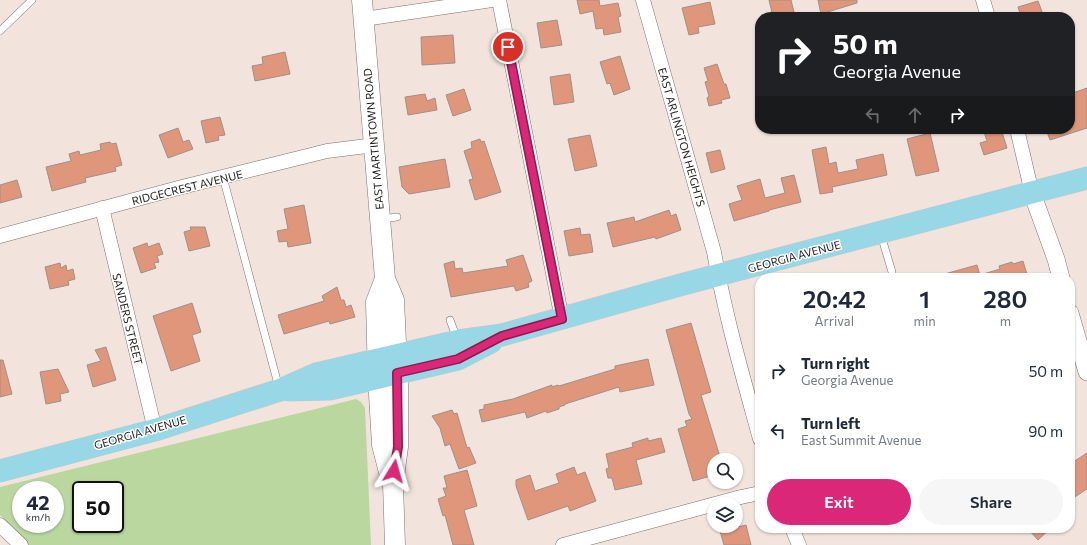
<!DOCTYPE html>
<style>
body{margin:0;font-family:Commissioner,sans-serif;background:#f6f6f7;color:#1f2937;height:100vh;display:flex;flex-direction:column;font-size:15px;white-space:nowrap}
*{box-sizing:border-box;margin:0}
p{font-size:13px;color:#747a83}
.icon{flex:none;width:22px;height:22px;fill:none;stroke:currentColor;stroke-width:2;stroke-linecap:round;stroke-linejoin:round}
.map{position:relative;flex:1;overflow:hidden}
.sheet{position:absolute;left:755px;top:273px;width:320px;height:260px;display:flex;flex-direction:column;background:#fff;border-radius:16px;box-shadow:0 1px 3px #0004}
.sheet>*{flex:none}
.top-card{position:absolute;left:755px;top:12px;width:320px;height:122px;border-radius:16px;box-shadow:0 1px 3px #0004;background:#202124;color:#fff;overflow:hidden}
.tools{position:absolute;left:707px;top:453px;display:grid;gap:8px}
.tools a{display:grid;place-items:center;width:36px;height:36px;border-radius:50%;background:#fff;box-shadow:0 1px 3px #0004;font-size:20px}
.speed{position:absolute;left:12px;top:481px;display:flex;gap:8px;font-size:20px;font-weight:700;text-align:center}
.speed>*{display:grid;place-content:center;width:52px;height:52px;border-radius:50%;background:#fff;box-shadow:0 1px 3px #0004;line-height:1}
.speed small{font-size:10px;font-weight:400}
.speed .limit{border:2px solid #111;border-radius:6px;background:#fff;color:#111}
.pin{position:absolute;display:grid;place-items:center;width:34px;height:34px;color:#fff;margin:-17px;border:2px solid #fff;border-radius:50%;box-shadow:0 1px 4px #0007}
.me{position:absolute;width:44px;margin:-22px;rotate:8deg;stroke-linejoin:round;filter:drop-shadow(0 0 3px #0008)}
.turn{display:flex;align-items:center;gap:14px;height:84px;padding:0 12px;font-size:18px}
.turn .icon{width:52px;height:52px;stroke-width:2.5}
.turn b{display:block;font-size:28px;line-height:34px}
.lanes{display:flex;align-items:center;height:38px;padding:0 12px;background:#0003;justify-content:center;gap:20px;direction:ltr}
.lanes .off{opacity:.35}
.eta{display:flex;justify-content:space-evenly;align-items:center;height:68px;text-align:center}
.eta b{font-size:24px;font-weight:600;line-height:28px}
.button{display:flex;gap:8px;margin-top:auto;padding:8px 12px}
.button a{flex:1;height:46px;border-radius:24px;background:#db2777;color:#fff;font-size:16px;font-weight:600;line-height:46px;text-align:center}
.button a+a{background:#f6f6f7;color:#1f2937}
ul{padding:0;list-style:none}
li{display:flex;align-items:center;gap:12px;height:60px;padding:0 12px}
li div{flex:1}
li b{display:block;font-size:15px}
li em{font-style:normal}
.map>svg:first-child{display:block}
.green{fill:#b9d79f;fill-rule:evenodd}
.building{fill:#df967b;stroke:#9e908b}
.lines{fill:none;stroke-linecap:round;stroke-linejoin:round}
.service-casing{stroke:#7d716b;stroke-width:8}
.minor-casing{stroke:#7d716b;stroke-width:15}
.tertiary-casing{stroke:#7d716b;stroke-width:18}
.secondary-casing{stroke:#7d716b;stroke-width:21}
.primary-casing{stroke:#c9c8c8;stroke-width:23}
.service{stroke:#fff;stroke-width:7}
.minor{stroke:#fff;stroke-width:14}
.tertiary{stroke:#fff;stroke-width:17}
.secondary{stroke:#fff;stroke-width:20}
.primary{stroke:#97d7e6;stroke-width:22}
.route-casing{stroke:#8e194d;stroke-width:10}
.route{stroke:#db2777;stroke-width:7}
.labels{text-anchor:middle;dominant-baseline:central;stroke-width:3;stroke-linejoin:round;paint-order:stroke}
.street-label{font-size:11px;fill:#201b18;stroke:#fff}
</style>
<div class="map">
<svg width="1087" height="545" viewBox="0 0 1087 545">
<rect width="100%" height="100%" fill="#f2e4dd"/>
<!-- green -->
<path class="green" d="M 356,399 L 361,402 L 365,408 L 371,545 L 29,545 L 0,515 L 0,487 ZM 21,490 L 55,490 L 55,524 L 21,524 ZM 81,490 L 115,490 L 115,524 L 81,524 Z"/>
<!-- building -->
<path class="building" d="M 577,0 L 599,0 L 600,6 L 618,3 L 621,16 L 618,17 L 621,32 L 604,35 L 603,28 L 596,29 L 593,11 L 580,14 Z
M 769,0 L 791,0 L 794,12 L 773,17 Z
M 818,0 L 857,0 L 857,3 L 821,14 Z
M 1038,1 L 1044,17 L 1021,17 L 1018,7 Z
M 710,2 L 715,24 L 698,27 L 699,33 L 689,35 L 682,8 Z
M 557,20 L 562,45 L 541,48 L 537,23 Z
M 453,35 L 455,63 L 422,65 L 421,37 Z
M 285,52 L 290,74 L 255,81 L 252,66 L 263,64 L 262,57 Z
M 620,56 L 630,89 L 614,95 L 610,83 L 607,84 L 600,62 Z
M 717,64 L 724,84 L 726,84 L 730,98 L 721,100 L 722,103 L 709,106 L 707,98 L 709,96 L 705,82 L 708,81 L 704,68 Z
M 570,74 L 574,102 L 554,105 L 550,77 Z
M 1087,88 L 1087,128 L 1050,140 L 1046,129 L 1070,129 L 1070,94 Z
M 464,89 L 471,110 L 453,116 L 446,95 Z
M 425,94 L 427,101 L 435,98 L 437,110 L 408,115 L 405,97 Z
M 220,117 L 225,135 L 218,136 L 219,140 L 206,143 L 201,121 Z
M 178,128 L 183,142 L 189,140 L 193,149 L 168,158 L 159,135 Z
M 983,129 L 1001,129 L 1007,148 L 984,155 L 980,143 L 987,141 Z
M 930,133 L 939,171 L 916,176 L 907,139 Z
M 590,135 L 597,166 L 575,171 L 568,139 Z
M 480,139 L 481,142 L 484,141 L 501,192 L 475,200 L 469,180 L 473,179 L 464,151 L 472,148 L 471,142 Z
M 110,142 L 111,144 L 116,143 L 122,165 L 115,167 L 116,171 L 85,178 L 86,182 L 52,191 L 46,167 L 71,161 L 69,154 L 79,151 L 80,155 L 101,150 L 100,144 Z
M 826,147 L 829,164 L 836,162 L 838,173 L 858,169 L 856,160 L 883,154 L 887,175 L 832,187 L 833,192 L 820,194 L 812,150 Z
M 720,150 L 725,169 L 711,173 L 706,153 Z
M 445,159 L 450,187 L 409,194 L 402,187 L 399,167 Z
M 794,175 L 801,202 L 769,210 L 769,211 L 734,221 L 729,204 L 742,200 L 737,186 L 760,179 L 765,198 L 785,193 L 781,178 Z
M 17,180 L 22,197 L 0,203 L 0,185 Z
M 304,205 L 311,243 L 288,247 L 287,241 L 279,242 L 277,231 L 288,229 L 284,209 Z
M 669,210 L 671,216 L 676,214 L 681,230 L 656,239 L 655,237 L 613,247 L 607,223 L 634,217 L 635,222 Z
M 190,227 L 205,227 L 210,246 L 189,251 L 184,232 L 191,230 Z
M 580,228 L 581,235 L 590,234 L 593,252 L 569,256 L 564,231 Z
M 147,243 L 148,247 L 159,243 L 163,254 L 157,256 L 159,262 L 154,263 L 156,268 L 141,273 L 133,248 Z
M 523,255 L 532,281 L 528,283 L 529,287 L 516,291 L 514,286 L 451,297 L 444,264 L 454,261 L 455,269 L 462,268 L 463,273 L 508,266 L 506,260 Z
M 1023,261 L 1028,278 L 941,278 L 941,275 L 977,265 L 980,275 L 1000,269 L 999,266 L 1012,262 L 1013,264 Z
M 60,263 L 61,268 L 66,265 L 67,271 L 73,269 L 75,279 L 68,281 L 69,285 L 50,289 L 45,267 Z
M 337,287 L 341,300 L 344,300 L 346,307 L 351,305 L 355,317 L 330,324 L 329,321 L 284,334 L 278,315 L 324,301 L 322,296 Z
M 192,303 L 201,332 L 192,335 L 200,361 L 171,371 L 153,316 Z
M 691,323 L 711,392 L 701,395 L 721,460 L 714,460 L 714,475 L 693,481 L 678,429 L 687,426 L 685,421 L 692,419 L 689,414 L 666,330 Z
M 106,347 L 116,380 L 93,387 L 87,365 L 101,361 L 95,350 Z
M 648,359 L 654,385 L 620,392 L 619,387 L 565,404 L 565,405 L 559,407 L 559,409 L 547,413 L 546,411 L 527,418 L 525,412 L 482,422 L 479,410 L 484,409 L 484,405 L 513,399 L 552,385 L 552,387 L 558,385 L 559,386 L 615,369 L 615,366 Z
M 0,360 L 3,360 L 12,394 L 0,397 Z
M 58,369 L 69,392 L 60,394 L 61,401 L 46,404 L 40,372 Z
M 452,410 L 454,414 L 457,413 L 467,448 L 469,447 L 476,463 L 459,469 L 450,444 L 445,446 L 440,428 L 432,416 Z
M 648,438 L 648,441 L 661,438 L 665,452 L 636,460 L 642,484 L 615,490 L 612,478 L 608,478 L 606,469 L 609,468 L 606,454 L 633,447 L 632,443 Z
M 1087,453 L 1087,489 L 1070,500 L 1070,464 Z
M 574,467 L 577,475 L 585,472 L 596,501 L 570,511 L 568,506 L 528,520 L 516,486 L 516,480 L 530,475 L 535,491 L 559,483 L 556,474 Z
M 467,470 L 477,506 L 464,510 L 474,545 L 453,545 L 445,515 L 443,516 L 438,499 L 446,496 L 443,488 L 447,488 L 444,476 Z
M 746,525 L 751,545 L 724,545 L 720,531 Z
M 1027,528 L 1051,528 L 1038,540 Z"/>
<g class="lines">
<defs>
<path id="service" d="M 0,31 L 32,0
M 223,177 L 279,388
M 382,219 L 397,217
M 881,235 L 892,272
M 450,320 L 457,339"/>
<path id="minor" d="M 499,0 L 562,319
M 643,0 L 714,252 C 725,315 743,377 760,439
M 983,0 L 988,17
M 364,19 L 492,0
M 1017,129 L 1032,193
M 102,208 L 155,430
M 0,236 L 182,187 L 327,151 L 375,145
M 0,525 L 21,545
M 792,528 L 799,545
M 563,545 L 741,497 L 760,493"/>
<path id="tertiary" d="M 1032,193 L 1056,259 L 1061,278
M 1070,313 L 1087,372"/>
<path id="secondary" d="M 362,0 L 385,279 L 394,300 L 398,385 L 398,447 L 393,484 L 395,545
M 385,279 L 376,302 L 378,378 L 382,445 L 390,476"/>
<path id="primary" d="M 289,390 L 330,389 L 458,359 L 491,342
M 0,471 L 155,430 L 280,390 L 316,374 L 458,341 L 502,335 L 680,285 L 1087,178"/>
</defs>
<!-- service casing -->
<use href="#service" class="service-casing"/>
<!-- minor casing -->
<use href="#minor" class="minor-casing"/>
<!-- tertiary casing -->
<use href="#tertiary" class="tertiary-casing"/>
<!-- secondary casing -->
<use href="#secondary" class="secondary-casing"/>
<!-- primary casing -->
<use href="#primary" class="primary-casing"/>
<!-- service -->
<use href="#service" class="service"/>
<!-- minor -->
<use href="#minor" class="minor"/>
<!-- tertiary -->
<use href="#tertiary" class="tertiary"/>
<!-- secondary -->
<use href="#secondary" class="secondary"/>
<!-- primary -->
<use href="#primary" class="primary"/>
</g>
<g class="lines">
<defs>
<path id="route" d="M 394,471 L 398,447 L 397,373 L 458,359 L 502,336 L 562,319 L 508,47"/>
</defs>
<!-- route casing -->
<use href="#route" class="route-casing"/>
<!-- route -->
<use href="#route" class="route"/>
</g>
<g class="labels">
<!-- street labels -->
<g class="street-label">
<text transform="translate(682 137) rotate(74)">EAST ARLINGTON HEIGHTS</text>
<text transform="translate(373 139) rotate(-95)">EAST MARTINTOWN ROAD</text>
<text transform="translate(187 187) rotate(-14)">RIDGECREST AVENUE</text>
<text transform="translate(794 256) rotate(-15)">GEORGIA AVENUE</text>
<text transform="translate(128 319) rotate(76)">SANDERS STREET</text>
<text transform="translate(140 432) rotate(-16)">GEORGIA AVENUE</text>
</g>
</g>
</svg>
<div class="tools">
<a><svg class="icon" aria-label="search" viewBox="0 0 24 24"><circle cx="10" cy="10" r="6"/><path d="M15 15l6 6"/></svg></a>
<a><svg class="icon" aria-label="layers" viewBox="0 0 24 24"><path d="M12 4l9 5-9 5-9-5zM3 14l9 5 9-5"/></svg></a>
</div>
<div class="speed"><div>42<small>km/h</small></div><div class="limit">50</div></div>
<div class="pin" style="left:508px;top:47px;background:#d93025"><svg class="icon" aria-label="arrive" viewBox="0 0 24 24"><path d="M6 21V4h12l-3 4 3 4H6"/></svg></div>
<svg class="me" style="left:394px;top:471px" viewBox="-20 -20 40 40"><path d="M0-17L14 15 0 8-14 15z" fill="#db2777" stroke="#fff" stroke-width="4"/></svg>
<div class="top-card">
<div class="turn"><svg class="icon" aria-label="right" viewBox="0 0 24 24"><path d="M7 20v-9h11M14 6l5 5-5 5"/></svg><div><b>50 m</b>Georgia Avenue</div></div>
<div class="lanes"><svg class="icon off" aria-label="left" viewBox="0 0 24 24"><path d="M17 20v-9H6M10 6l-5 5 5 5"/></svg><svg class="icon off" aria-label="ahead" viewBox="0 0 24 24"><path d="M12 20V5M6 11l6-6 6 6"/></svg><svg class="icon" aria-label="right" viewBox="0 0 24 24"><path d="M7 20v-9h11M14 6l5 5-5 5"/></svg></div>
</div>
<section class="sheet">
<div class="eta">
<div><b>20:42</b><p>Arrival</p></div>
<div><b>1</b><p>min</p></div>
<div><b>280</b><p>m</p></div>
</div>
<ul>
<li><svg class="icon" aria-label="right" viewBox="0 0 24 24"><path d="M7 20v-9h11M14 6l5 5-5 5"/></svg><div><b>Turn right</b><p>Georgia Avenue</p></div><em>50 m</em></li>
<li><svg class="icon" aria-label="left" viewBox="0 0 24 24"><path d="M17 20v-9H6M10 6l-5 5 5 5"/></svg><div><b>Turn left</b><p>East Summit Avenue</p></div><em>90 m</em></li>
</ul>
<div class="button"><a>Exit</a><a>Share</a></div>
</section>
</div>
